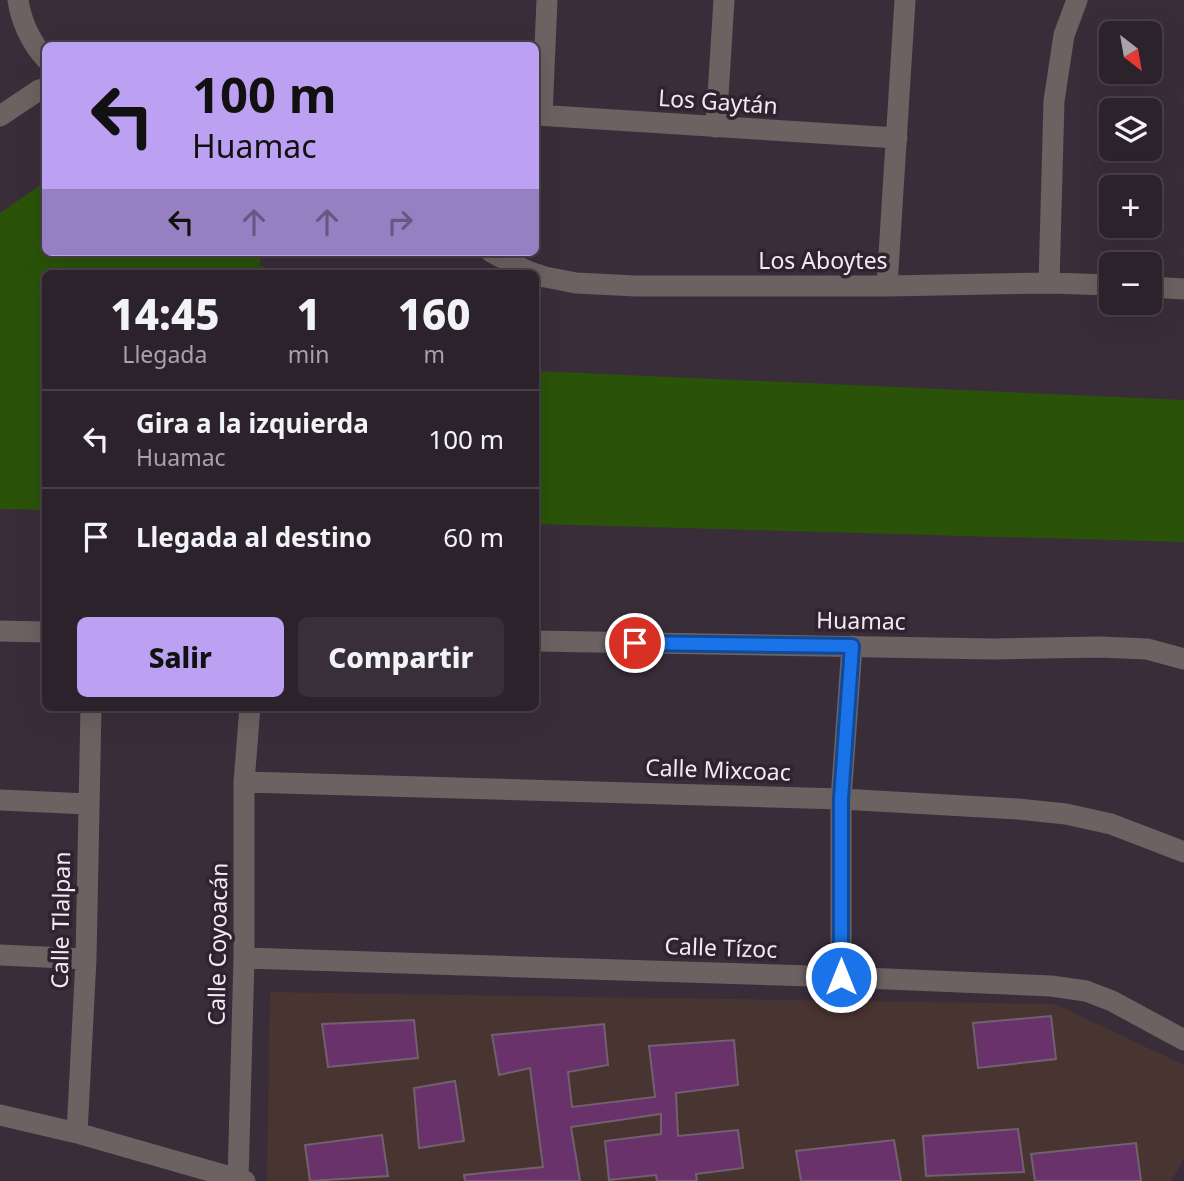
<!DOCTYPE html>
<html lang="es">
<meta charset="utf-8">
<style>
body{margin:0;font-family:"Noto Sans",sans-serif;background:#382f38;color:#f1f3f6;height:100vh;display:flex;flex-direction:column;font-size:26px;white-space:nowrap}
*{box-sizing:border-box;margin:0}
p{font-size:23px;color:#a6a4a9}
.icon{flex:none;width:38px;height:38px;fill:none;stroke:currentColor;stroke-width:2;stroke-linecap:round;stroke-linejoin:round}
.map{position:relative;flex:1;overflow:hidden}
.panel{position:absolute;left:42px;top:270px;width:497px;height:441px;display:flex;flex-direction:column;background:#2c222c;border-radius:10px;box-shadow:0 7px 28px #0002,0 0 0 2px #483f48}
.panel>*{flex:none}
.top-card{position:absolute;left:42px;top:42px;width:497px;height:214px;border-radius:10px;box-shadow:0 7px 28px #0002,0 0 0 2px #483f48;background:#bca0f2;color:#111;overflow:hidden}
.needle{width:46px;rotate:149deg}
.tools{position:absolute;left:1099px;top:21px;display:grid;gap:14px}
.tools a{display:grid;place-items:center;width:63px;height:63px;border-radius:10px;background:#2c222c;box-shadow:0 7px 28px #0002,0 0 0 2px #483f48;font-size:35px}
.pin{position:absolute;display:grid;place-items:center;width:60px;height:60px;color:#fff;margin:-30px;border:4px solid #fff;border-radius:50%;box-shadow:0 2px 7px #0007}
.me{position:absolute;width:77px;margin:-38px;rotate:0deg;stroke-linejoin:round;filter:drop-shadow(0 0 5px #0008)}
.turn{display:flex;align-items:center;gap:24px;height:147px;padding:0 35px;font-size:32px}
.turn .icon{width:91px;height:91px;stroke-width:2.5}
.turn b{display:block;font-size:49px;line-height:60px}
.lanes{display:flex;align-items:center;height:66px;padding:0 35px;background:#0003;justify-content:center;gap:35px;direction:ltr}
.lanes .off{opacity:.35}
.eta{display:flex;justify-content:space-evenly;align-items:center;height:119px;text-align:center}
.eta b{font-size:42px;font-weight:800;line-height:49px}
.button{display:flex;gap:14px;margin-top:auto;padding:14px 35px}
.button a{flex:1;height:80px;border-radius:10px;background:#bca0f2;color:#111;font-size:28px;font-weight:800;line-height:80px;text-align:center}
.button a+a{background:#382f38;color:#f1f3f6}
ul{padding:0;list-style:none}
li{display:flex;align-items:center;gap:21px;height:98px;padding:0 35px;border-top:2px solid #483f48}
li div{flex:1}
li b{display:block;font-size:26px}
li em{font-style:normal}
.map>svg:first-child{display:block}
.education{fill:#483431}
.green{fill:#2a5309}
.building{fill:#6a326b;stroke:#70616f;stroke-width:2}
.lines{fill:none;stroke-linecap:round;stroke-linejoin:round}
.street{stroke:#6c6261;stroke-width:21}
.route-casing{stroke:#114b97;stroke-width:18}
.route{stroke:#1a73e8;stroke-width:12}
.labels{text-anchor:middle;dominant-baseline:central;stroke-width:7;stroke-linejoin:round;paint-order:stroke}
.street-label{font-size:23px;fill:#f2e9f2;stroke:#2f232f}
</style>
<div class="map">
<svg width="1184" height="1181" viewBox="0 0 1184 1181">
<rect width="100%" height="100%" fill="#3a2d3a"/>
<!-- education -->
<path class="education" d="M 270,992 L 1055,1004 L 1184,1065 L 1184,1159 L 1171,1181 L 267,1181 Z"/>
<!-- green -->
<path class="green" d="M 45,182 L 46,252 L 262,252 L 259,265 L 278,273 L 46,273 L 45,510 L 0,509 L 0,213 Z
M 536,371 L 1184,400 L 1184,542 L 536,524 Z"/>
<!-- building -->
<path class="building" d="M 1051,1016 L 1056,1059 L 978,1068 L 973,1023 Z
M 414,1020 L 418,1058 L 328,1067 L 322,1024 Z
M 604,1024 L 608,1065 L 568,1072 L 572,1107 L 655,1097 L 649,1046 L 734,1040 L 738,1085 L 676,1093 L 678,1136 L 738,1130 L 743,1168 L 696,1174 L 697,1181 L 657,1181 L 656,1175 L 609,1180 L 605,1141 L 661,1134 L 661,1114 L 571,1127 L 580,1181 L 465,1181 L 464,1175 L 543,1167 L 530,1068 L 499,1075 L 492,1035 Z
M 455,1081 L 464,1141 L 419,1148 L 414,1088 Z
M 1018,1129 L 1024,1172 L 926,1176 L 923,1136 Z
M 382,1135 L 388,1176 L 310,1181 L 305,1145 Z
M 894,1140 L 901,1181 L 801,1181 L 796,1151 Z
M 1136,1143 L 1141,1181 L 1035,1181 L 1031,1154 Z"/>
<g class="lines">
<!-- street -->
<path class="street" d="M 18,0 C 21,21 31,43 46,59
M 536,115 L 897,138
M 542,115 L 547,0
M 0,116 L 39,90 L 46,88
M 716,127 L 724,0
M 491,252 L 523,269 L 533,273
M 536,274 L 545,277 L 576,283 L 636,286 L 887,286 L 1049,283 L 1111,285
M 1049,283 L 1054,101 L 1064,35 L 1077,0
M 887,286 L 905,0
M 1150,287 L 1184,289
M 0,631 L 46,632
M 536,641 L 993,649 L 1099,647 L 1147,649 L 1184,659
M 244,782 L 841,799 L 1018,809 L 1066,814 L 1111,824 L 1184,852
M 0,800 L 88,804
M 0,955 L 86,959
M 244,958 L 841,977 L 1051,986 L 1086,991 L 1112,1001 L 1184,1040
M 841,977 L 841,799 L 852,646
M 0,1115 L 77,1133 L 245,1181
M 77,1133 L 86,959 L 91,707
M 238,1181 L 244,958 L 244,782 L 250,707"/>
</g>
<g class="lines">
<defs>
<path id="route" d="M 635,643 L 852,646 L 841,799 L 841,977"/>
</defs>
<!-- route casing -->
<use href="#route" class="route-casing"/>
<!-- route -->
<use href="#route" class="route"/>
</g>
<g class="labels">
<!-- street labels -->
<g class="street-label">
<text transform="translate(718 101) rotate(4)">Los Gaytán</text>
<text x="823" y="260">Los Aboytes</text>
<text transform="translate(861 620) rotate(1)">Huamac</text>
<text transform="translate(718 769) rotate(2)">Calle Mixcoac</text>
<text transform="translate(60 920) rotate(-89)">Calle Tlalpan</text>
<text transform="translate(217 944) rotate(-89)">Calle Coyoacán</text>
<text transform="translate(721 947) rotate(2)">Calle Tízoc</text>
</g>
</g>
</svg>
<div class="tools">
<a><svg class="needle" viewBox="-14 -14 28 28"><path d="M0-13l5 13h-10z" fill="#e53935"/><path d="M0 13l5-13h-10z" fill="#a6a4a9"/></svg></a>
<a><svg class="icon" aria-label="layers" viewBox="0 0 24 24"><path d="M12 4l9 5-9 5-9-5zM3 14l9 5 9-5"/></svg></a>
<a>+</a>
<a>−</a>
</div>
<div class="pin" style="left:635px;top:643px;background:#d93025"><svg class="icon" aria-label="arrive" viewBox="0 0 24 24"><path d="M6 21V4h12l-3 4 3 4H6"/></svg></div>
<svg class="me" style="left:841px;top:977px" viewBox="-20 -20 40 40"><circle r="17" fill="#1a73e8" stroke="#fff" stroke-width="3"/><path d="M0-11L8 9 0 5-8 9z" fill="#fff"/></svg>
<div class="top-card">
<div class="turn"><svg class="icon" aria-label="left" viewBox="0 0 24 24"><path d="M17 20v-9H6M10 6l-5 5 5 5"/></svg><div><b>100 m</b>Huamac</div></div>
<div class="lanes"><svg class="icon" aria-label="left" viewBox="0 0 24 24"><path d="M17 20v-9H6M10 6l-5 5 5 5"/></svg><svg class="icon off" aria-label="ahead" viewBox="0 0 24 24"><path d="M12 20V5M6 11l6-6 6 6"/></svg><svg class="icon off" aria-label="ahead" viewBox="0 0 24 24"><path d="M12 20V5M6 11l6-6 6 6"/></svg><svg class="icon off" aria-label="right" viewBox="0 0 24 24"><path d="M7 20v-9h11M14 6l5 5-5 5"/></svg></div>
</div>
<section class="panel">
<div class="eta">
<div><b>14:45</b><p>Llegada</p></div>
<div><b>1</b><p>min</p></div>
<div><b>160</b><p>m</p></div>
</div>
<ul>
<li><svg class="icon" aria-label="left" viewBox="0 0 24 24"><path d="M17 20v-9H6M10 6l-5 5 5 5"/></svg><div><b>Gira a la izquierda</b><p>Huamac</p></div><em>100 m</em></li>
<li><svg class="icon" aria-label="arrive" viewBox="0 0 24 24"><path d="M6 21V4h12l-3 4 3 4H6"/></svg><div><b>Llegada al destino</b></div><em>60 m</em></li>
</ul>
<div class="button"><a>Salir</a><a>Compartir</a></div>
</section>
</div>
